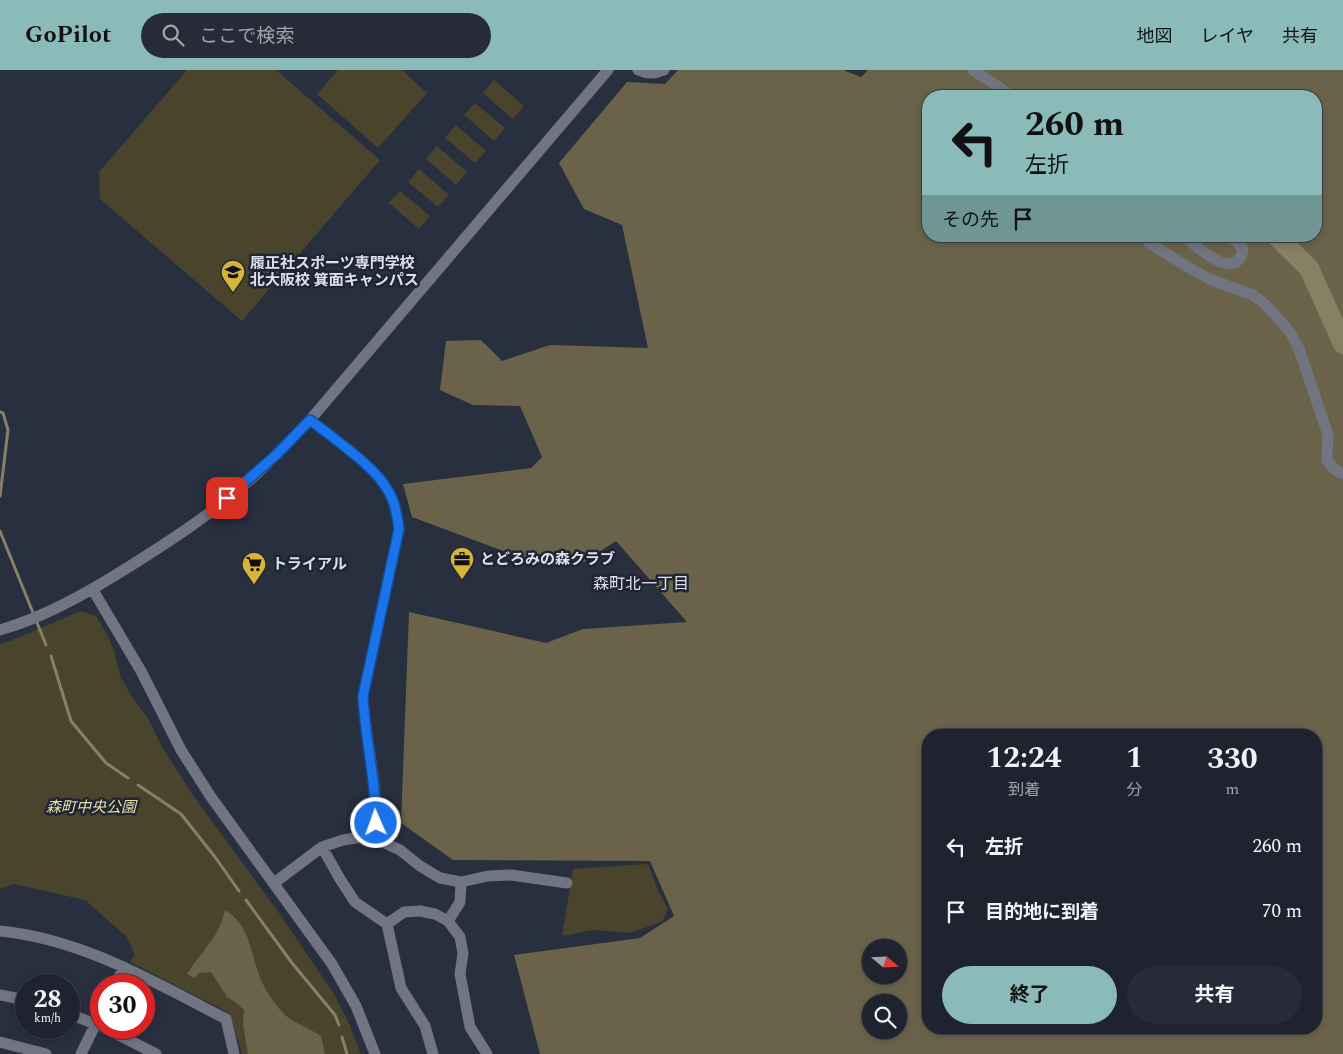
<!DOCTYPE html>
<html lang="ja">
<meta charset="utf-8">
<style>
body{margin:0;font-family:Spectral,"Noto Sans JP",serif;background:#262b37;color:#f1f3f6;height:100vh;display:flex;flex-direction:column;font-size:19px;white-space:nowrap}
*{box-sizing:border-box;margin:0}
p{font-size:16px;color:#a1a4aa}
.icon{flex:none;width:28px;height:28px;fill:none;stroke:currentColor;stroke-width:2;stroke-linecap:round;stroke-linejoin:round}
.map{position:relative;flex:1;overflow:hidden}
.drawer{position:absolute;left:922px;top:659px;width:400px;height:305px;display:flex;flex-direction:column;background:#1e232f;border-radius:20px;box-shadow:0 2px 8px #0003,0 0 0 1px #3c404b}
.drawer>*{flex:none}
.hud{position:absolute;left:922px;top:20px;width:400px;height:152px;border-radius:20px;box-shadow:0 2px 8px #0003,0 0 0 1px #3c404b;background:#8bbbb9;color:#111;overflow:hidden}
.needle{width:32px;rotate:109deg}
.buttons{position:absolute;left:862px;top:869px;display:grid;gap:10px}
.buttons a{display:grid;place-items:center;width:45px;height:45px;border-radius:50%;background:#1e232f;box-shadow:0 2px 8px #0003,0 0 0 1px #3c404b;font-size:25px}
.speed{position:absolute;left:15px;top:904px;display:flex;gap:10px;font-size:25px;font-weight:700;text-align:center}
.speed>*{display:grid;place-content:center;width:65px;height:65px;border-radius:50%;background:#1e232f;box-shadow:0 2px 8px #0003,0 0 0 1px #3c404b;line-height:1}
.speed small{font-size:12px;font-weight:400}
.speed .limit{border:8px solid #d22;background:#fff;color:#111}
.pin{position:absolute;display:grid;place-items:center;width:42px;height:42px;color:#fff;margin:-21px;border-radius:10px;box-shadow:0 2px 8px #0006}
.me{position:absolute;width:55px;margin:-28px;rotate:358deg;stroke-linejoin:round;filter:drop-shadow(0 0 4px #0008)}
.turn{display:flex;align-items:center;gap:18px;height:105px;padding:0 20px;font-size:22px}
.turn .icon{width:65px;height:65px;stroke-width:2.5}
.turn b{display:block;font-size:35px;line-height:42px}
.then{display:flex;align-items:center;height:48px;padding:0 20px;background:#0003;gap:10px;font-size:19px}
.eta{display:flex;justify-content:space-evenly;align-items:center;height:85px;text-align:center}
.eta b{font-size:30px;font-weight:700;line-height:35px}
.primary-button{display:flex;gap:10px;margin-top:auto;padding:10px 20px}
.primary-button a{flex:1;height:58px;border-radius:30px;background:#8bbbb9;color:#111;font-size:20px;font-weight:700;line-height:58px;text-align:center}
.primary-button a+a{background:#262b37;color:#f1f3f6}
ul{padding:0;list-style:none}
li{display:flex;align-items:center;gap:15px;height:65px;padding:0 20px}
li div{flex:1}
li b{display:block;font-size:19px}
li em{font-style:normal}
header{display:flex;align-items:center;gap:30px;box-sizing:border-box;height:70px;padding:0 25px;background:#8bbbb9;color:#111}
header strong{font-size:24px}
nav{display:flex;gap:28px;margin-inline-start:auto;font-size:18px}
.search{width:350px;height:45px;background:#262b37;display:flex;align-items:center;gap:12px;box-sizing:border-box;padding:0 18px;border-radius:28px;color:#a1a4aa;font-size:19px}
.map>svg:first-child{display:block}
.green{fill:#4a442d}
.forest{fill:#6b6349;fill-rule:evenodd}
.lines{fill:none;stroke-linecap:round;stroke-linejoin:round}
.stream{stroke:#878064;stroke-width:3}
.river{stroke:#878064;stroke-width:20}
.minor{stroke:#707581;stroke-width:11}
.route-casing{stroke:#114b97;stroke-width:12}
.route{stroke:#1a73e8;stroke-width:9}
.labels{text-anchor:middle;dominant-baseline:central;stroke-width:5;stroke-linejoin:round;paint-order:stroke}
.poi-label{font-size:15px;font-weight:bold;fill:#dde1ec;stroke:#1f2534;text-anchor:start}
.park-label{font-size:15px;font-style:italic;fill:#eddea9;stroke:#1f2534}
.neighbourhood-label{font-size:16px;fill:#dde1ec;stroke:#1f2534}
</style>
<header>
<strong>GoPilot</strong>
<div class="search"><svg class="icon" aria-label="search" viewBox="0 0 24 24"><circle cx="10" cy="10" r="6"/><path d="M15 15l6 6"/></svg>ここで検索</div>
<nav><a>地図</a><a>レイヤ</a><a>共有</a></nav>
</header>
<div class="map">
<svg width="1343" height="984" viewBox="0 0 1343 984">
<rect width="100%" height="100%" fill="#282f3f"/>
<!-- green -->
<path class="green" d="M 187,0 L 276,0 L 380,90 L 242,251 L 100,129 L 99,102 Z
M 338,0 L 402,0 L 427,23 L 378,78 L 317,24 Z
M 494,10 L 524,36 L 513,49 L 483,23 Z
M 475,33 L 505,58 L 494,71 L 464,45 Z
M 456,55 L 486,81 L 475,93 L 445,68 Z
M 437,76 L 467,102 L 456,115 L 426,89 Z
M 419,99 L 449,125 L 438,137 L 408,112 Z
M 400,121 L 430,146 L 419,159 L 389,133 Z
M 80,541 L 96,546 L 108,566 L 114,581 L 120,605 L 131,626 L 148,648 L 162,677 L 193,725 L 279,843 L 334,924 L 348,951 L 361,984 L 242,984 L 229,943 L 130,892 L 135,885 L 127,867 L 85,830 L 14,814 L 0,819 L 0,574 L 13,570 Z
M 648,794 L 657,818 L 668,839 L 662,852 L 629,863 L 593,860 L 562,866 L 573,799 Z"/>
<!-- forest -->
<path class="forest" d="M 678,0 L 843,0 L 861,7 L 868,0 L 1343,0 L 1343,984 L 540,984 L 514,885 L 640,868 L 674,846 L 650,791 L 453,790 L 401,753 L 409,542 L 546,573 L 583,559 L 687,552 L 616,471 L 584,492 L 530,491 L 412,447 L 403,414 L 531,398 L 542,387 L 520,336 L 473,335 L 440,320 L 446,271 L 481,270 L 502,291 L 550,275 L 648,278 L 622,155 L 584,139 L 559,93 L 627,12 L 665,14 ZM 929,26 L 1316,26 L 1316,166 L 929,166 ZM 929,665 L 1316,665 L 1316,958 L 929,958 ZM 871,878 L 899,878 L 899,905 L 871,905 ZM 871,932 L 899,932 L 899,960 L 871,960 Z
M 225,840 C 254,857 250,892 265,918 C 271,929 282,944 293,951 C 302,956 312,960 321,966 L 325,984 L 248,984 L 243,954 L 244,940 L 238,934 L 227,927 L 211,902 L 199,903 L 194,908 L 187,904 C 200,883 220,866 225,840 Z"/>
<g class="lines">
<!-- stream -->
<path class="stream" d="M 0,342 L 3,343 L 8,360 L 0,426
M 0,461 L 46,575
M 51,586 L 71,651 L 106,693 L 128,708
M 138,715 L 181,744 L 215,787 L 239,821
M 246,830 L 292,893 L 335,945 L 339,955
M 342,967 L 347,984"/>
<!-- river -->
<path class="river" d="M 1276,166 L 1309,198 L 1343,274"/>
<!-- minor -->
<path class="minor" d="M 638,0 C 647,4 655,4 664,0
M 973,0 L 1012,26
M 1151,166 L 1149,173 L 1191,199 L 1212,210 L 1253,225 L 1266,235 L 1276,246 L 1290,262 L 1299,279 L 1328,365 L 1327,390 L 1334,399 L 1343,404
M 1183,166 C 1197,176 1235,214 1243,180 L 1236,171 L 1229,166
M 310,350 C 332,367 374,396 387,419 C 395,431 397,445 399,459 L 363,626 C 365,673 381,721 374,768
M 93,520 L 141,601 L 181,680 L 211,727 L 332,894 L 356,936 L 375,984
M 0,560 C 45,547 87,523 127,498 C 170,471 213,443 251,409 C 272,390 291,370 310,350 L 608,0
M 322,777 L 340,809 L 355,832 L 387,854
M 274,813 L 322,777 L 343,770 L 362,767 L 374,768 L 400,780 L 420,796 L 440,808 L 461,812 L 488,806 L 511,805 L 567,813
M 448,851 L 460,832 L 461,812
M 0,861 C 82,869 154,912 226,949 L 234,984
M 115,915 L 124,897
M 0,925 L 26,930
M 69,944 L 101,956
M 105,958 L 156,984
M 0,972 L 46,984
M 81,984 L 101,943
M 433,984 L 425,956 L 401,918 L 387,854 L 404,842 L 420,841 L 435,844 L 448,851 L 460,867 L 463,883 L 460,904 L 470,957 L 487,984"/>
</g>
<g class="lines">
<defs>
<path id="route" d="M 227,428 L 277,384 L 310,350 C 332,367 374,396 387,419 C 395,431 397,445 399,459 L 363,626 C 365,669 376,710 376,753"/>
</defs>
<!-- route casing -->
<use href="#route" class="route-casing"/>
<!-- route -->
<use href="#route" class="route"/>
</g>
<!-- icons -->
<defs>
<symbol id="school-pin" viewBox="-11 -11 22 30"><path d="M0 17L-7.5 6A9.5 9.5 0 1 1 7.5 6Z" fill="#d4b535" stroke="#1f2534"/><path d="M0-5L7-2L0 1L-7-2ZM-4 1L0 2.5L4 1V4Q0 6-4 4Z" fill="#111"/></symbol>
<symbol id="office-pin" viewBox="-11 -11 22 30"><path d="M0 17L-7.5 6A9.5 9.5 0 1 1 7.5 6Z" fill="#d4b535" stroke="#1f2534"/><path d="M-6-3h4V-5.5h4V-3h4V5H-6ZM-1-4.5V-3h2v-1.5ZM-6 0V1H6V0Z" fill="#111"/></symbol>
<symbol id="supermarket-pin" viewBox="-11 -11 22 30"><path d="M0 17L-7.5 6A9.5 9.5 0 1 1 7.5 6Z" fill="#d4b535" stroke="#1f2534"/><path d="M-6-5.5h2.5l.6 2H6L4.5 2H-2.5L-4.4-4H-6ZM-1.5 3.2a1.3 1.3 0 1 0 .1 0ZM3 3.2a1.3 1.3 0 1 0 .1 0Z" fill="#111"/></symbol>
</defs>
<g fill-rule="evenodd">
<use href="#school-pin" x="219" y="188" width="28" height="38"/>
<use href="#office-pin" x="448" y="475" width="28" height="38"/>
<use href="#supermarket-pin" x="240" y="480" width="28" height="38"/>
</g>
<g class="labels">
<!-- poi labels -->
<g class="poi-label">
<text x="250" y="193">履正社スポーツ専門学校<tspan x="250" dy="17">北大阪校 箕面キャンパス</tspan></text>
<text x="480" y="489">とどろみの森クラブ</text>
<text x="272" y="494">トライアル</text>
</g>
<!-- park labels -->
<g class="park-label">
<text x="91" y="737">森町中央公園</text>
</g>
<!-- neighbourhood labels -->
<g class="neighbourhood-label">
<text x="641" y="514">森町北一丁目</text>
</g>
</g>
</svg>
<div class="buttons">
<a><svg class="needle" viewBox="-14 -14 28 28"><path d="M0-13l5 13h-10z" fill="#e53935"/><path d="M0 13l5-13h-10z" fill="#a1a4aa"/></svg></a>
<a><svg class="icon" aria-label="search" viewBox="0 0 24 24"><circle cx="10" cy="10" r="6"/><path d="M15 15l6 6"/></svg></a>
</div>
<div class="speed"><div>28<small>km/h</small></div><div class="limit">30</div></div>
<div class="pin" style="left:227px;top:428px;background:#d93025"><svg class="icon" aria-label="arrive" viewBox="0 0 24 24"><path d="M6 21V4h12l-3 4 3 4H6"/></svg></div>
<svg class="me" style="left:376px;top:753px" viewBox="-20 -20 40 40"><circle r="17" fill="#1a73e8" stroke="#fff" stroke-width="3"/><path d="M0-11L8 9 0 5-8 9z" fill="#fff"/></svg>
<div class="hud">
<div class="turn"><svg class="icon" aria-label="left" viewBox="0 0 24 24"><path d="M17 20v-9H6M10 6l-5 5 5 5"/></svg><div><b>260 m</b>左折</div></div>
<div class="then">その先<svg class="icon" aria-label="arrive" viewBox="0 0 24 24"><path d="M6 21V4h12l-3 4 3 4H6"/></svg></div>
</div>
<section class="drawer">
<div class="eta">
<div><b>12:24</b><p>到着</p></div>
<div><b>1</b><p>分</p></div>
<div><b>330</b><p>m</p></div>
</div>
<ul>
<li><svg class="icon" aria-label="left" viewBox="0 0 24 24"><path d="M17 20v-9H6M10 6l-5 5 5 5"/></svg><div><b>左折</b></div><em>260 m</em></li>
<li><svg class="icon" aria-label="arrive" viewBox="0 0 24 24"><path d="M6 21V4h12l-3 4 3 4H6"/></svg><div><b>目的地に到着</b></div><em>70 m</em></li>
</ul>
<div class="primary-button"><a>終了</a><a>共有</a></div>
</section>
</div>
